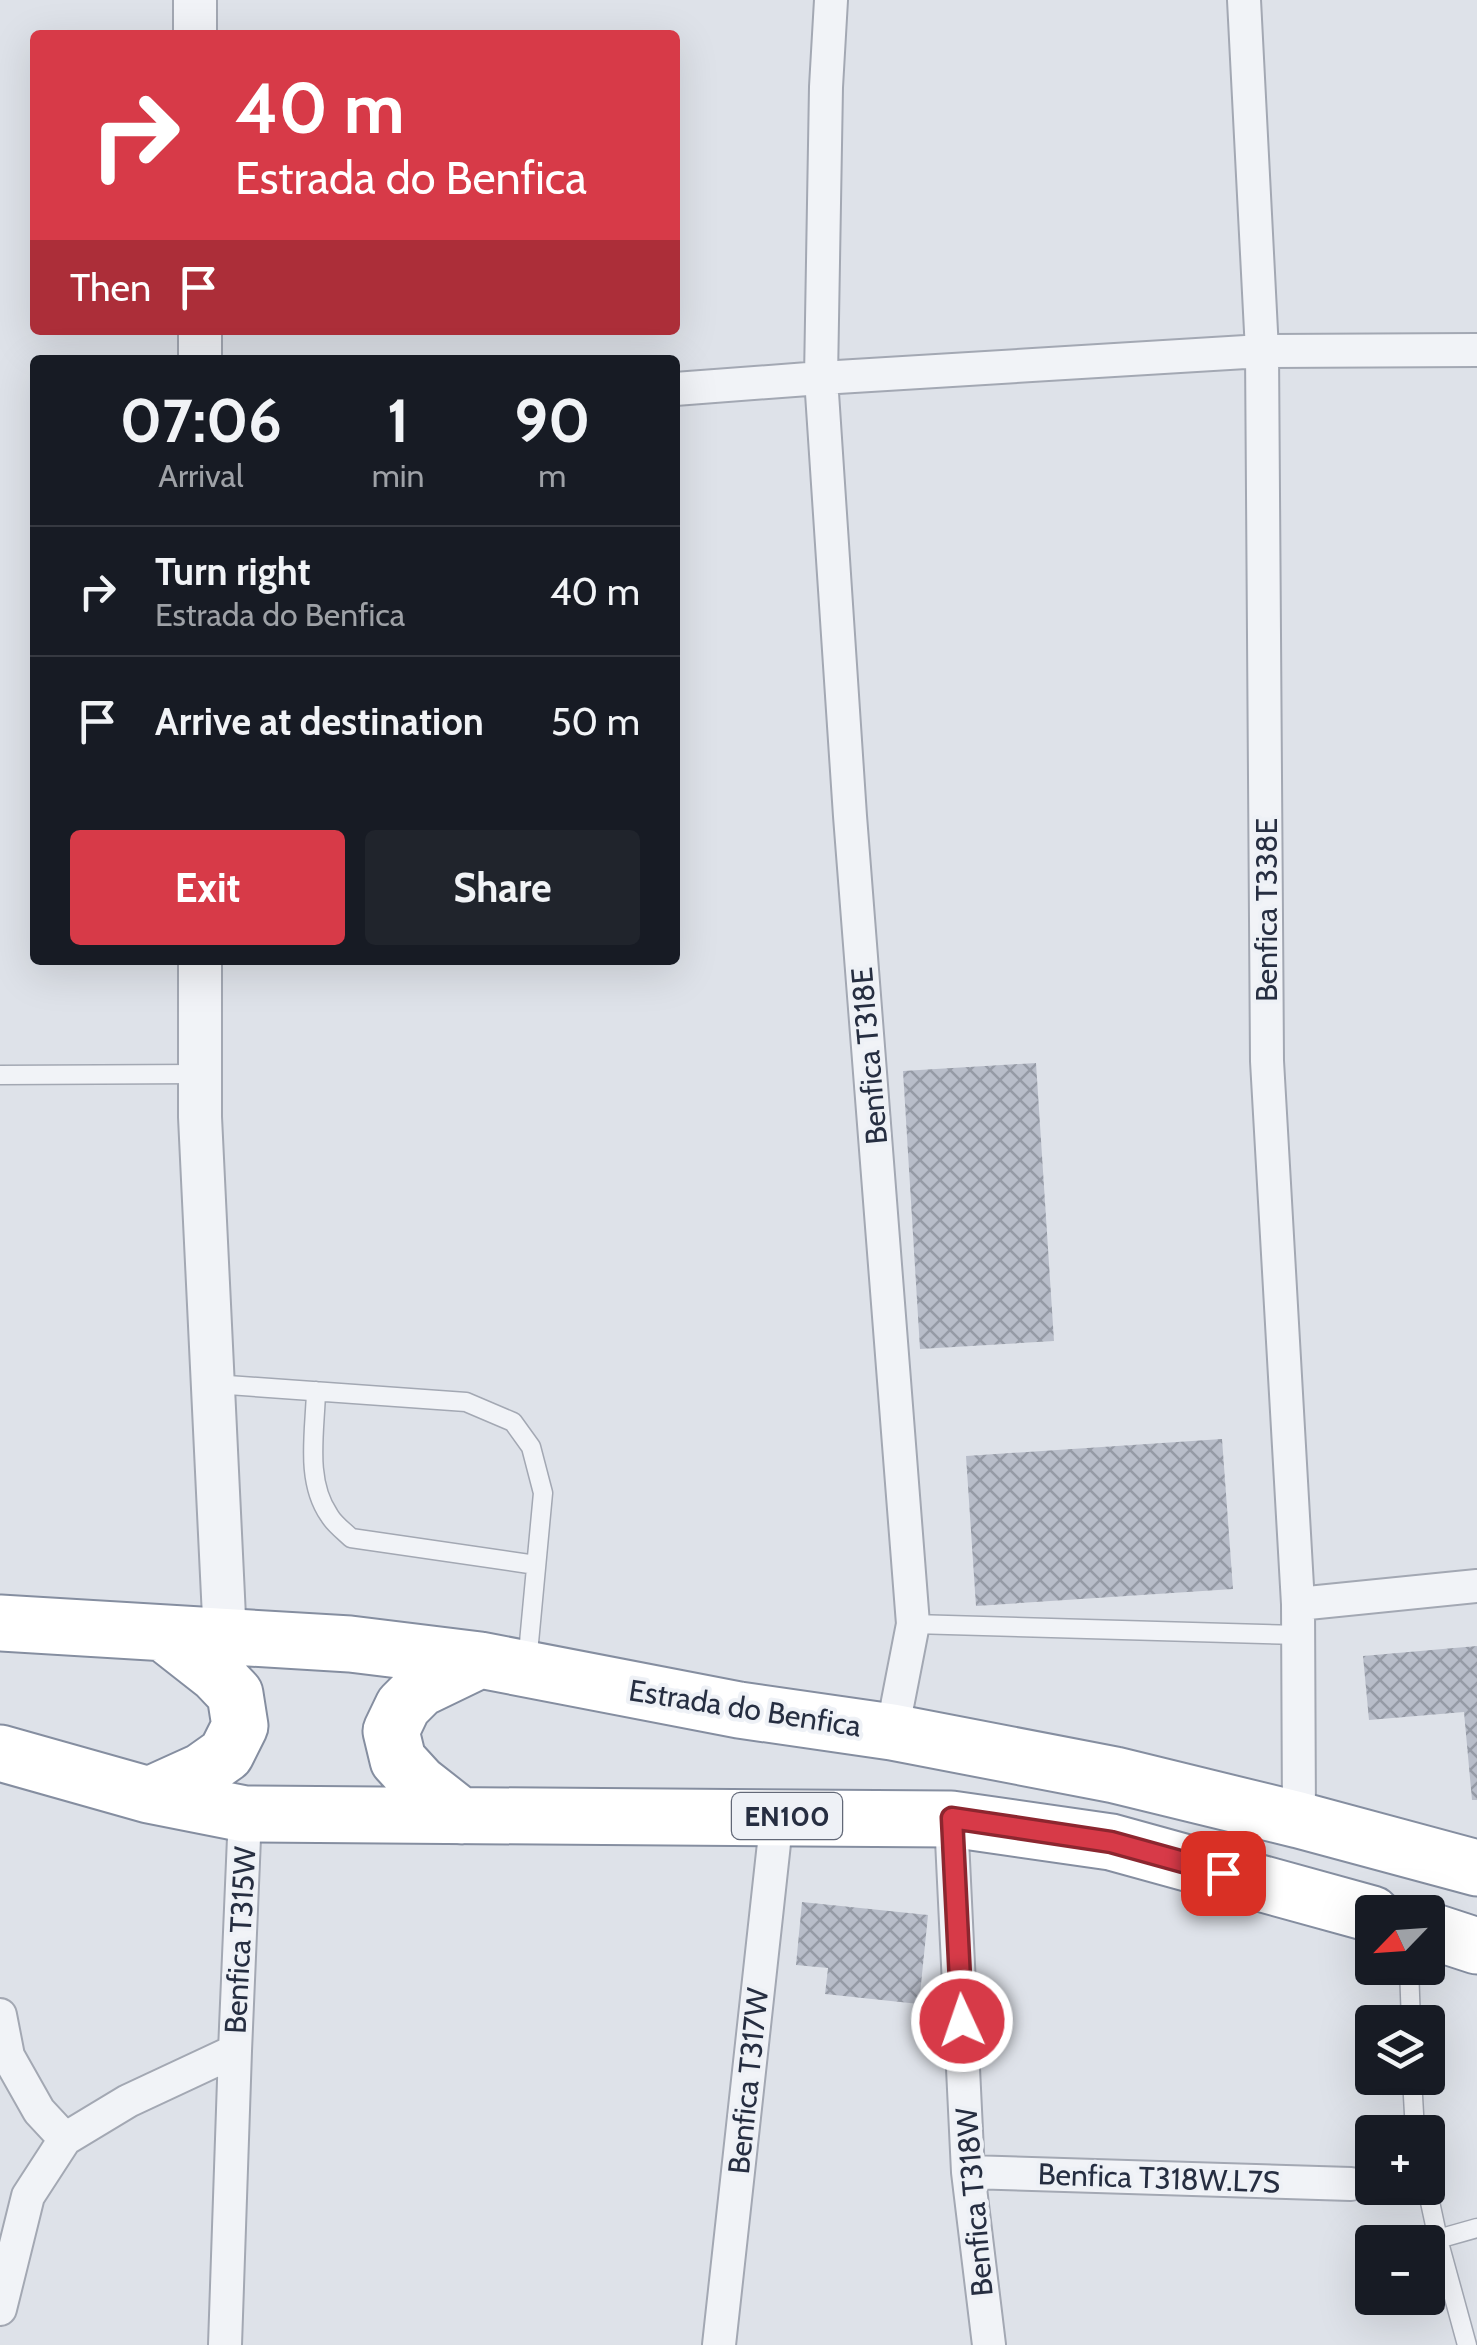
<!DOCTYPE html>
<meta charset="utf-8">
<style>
body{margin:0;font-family:Cabin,sans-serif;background:#20242c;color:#f1f3f6;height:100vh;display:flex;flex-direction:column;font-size:38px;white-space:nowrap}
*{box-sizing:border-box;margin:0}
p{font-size:32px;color:#9ea1a6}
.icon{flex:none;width:55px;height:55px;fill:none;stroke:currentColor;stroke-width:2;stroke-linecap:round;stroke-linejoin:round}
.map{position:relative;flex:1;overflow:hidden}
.panel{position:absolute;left:30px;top:355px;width:650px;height:610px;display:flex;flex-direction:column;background:#171b24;border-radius:10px;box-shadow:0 10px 40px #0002}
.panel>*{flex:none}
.top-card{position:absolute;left:30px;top:30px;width:650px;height:305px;border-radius:10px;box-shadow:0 10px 40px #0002;background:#d73a48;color:#fff;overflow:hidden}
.needle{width:65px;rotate:245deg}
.controls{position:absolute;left:1355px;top:1895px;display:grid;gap:20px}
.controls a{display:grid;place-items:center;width:90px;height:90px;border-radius:10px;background:#171b24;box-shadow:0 10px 40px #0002;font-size:50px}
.pin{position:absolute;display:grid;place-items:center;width:85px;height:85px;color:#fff;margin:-42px;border-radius:20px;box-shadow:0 5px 15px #0006}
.me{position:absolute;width:110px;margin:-55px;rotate:357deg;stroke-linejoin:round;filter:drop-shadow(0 0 8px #0008)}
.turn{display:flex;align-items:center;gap:35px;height:210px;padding:0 40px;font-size:45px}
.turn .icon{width:130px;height:130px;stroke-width:2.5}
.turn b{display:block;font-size:70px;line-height:85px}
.then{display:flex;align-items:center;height:95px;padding:0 40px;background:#0003;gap:20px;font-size:38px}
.eta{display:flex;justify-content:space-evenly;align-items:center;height:170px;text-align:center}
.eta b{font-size:60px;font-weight:700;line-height:70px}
.button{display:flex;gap:20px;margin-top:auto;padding:20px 40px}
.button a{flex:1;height:115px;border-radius:10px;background:#d73a48;color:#fff;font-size:40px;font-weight:700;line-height:115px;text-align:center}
.button a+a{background:#20242c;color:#f1f3f6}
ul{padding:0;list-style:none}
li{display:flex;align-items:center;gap:30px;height:130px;padding:0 40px;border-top:2px solid #363941}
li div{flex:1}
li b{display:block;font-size:38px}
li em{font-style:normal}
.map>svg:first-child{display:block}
.building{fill:url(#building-cross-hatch)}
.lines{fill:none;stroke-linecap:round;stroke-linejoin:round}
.service-casing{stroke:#a3a8b3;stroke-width:21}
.minor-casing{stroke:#a3a8b3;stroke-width:36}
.tertiary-casing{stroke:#a3a8b3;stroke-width:46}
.trunk-casing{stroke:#858ea0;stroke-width:59}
.service{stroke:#f1f3f7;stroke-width:18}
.minor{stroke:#f1f3f7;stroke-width:32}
.tertiary{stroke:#f1f3f7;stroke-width:42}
.trunk{stroke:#fff;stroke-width:55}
.route-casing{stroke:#8c262f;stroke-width:25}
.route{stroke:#d73a48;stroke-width:18}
.labels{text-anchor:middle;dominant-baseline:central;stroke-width:8;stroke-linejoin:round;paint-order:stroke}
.shield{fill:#eef1f6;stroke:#626877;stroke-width:2.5}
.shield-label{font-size:28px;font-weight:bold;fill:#262e41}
.street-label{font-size:30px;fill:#262e41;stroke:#eef1f6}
</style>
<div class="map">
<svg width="1477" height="2345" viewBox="0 0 1477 2345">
<defs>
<pattern id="building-cross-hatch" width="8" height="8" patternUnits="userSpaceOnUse" patternTransform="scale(2.5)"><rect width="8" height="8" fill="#b8bdc9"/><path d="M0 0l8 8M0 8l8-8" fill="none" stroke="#959aa5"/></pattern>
</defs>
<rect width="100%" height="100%" fill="#dee2e9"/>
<!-- building -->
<path class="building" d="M 1036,1063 L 1054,1341 L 920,1349 L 903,1071 Z
M 1222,1439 L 1233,1589 L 976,1606 L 966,1456 Z
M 1477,1646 L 1477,1800 L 1472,1800 L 1464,1712 L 1369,1720 L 1363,1656 Z
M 802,1902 L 928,1915 L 919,2004 L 825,1994 L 828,1968 L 796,1965 Z"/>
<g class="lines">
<defs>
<path id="service" d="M 0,1075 L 199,1074
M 214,1384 L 466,1402 L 513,1422 L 531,1447 L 543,1493 L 527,1664
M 316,1391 C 315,1432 305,1480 329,1515 C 334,1524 344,1531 351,1538 L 536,1565
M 913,1624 L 1299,1635
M 1409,1968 L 1411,2022
M 1412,2078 L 1415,2132
M 1427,2188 L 1438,2239 L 1467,2345
M 1438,2239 L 1477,2228"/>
<path id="minor" d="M 831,0 L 826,87 L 821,378 L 850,816 L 913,1624 L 892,1732
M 1244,0 L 1262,351 L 1267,1061 L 1298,1604 L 1299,1820
M 675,389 L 821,378 L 1262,351 L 1477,350
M 1298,1604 L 1477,1586
M 951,1819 L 968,2172 L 989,2345
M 0,2015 L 8,2056 L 39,2111 L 65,2139
M 968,2172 L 1351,2184
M 0,2309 L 28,2196 L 65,2139 L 128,2101 L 235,2051
M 225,2345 L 235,2051 L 245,1814
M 719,2345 L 777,1816"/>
<path id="tertiary" d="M 195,0 L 195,35
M 200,330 L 200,360
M 200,960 L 200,1117 L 225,1638"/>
<path id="trunk" d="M 0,1623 L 350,1644 L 480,1660 L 739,1710 L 892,1732 L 1115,1775 L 1299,1820 L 1477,1868
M 0,1753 L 149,1795 L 245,1814 L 951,1819 L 1111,1842 L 1372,1914
M 149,1795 L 202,1771 L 226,1754 L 240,1726 L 235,1694 L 216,1674 L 165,1634
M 461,1816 L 419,1783 L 398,1760 L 391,1731 L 403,1706 L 420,1689 L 480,1660
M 1428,1930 L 1477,1946"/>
</defs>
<!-- service casing -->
<use href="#service" class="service-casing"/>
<!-- minor casing -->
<use href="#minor" class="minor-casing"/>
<!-- tertiary casing -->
<use href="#tertiary" class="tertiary-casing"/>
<!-- trunk casing -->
<use href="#trunk" class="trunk-casing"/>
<!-- service -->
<use href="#service" class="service"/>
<!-- minor -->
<use href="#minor" class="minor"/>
<!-- tertiary -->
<use href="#tertiary" class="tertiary"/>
<!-- trunk -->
<use href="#trunk" class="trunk"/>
</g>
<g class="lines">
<defs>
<path id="route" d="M 962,2021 L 952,1818 L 1111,1842 L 1223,1873"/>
</defs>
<!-- route casing -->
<use href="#route" class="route-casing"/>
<!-- route -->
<use href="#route" class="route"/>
</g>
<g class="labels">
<!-- shield labels -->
<rect class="shield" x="732" y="1793" width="110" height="46" rx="8"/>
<g class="shield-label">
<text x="787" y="1816">EN100</text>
</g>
<!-- street labels -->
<g class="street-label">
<text transform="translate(1266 910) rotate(-90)">Benfica T338E</text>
<text transform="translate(869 1056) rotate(-95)">Benfica T318E</text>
<text transform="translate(745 1708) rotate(9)">Estrada do Benfica</text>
<text transform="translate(240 1940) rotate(-87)">Benfica T315W</text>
<text transform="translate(748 2081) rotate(-84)">Benfica T317W</text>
<text transform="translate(1159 2178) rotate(2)">Benfica T318W.L7S</text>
<text transform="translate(974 2202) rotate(-95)">Benfica T318W</text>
</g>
</g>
</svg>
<div class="controls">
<a><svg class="needle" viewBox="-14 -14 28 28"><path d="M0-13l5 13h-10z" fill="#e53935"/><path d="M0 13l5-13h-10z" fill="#9ea1a6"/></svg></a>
<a><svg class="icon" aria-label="layers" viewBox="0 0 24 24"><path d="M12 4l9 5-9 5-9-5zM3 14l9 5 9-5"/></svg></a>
<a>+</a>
<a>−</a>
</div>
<div class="pin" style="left:1223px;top:1873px;background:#d93025"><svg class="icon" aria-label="arrive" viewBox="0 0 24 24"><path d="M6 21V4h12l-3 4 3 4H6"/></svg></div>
<svg class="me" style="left:962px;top:2021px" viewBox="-20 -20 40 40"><circle r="17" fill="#d73a48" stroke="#fff" stroke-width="3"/><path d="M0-11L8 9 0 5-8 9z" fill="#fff"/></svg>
<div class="top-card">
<div class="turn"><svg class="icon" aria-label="right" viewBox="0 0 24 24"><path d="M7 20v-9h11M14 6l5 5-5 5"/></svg><div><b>40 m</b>Estrada do Benfica</div></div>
<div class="then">Then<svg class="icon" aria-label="arrive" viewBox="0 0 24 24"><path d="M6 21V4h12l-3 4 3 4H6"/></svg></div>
</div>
<section class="panel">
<div class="eta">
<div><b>07:06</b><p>Arrival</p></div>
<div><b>1</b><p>min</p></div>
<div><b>90</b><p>m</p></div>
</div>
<ul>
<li><svg class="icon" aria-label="right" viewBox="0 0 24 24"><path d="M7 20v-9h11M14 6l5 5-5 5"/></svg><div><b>Turn right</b><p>Estrada do Benfica</p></div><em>40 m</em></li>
<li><svg class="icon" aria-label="arrive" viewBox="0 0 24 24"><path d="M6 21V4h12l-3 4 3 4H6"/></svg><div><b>Arrive at destination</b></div><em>50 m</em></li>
</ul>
<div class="button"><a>Exit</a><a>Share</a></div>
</section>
</div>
